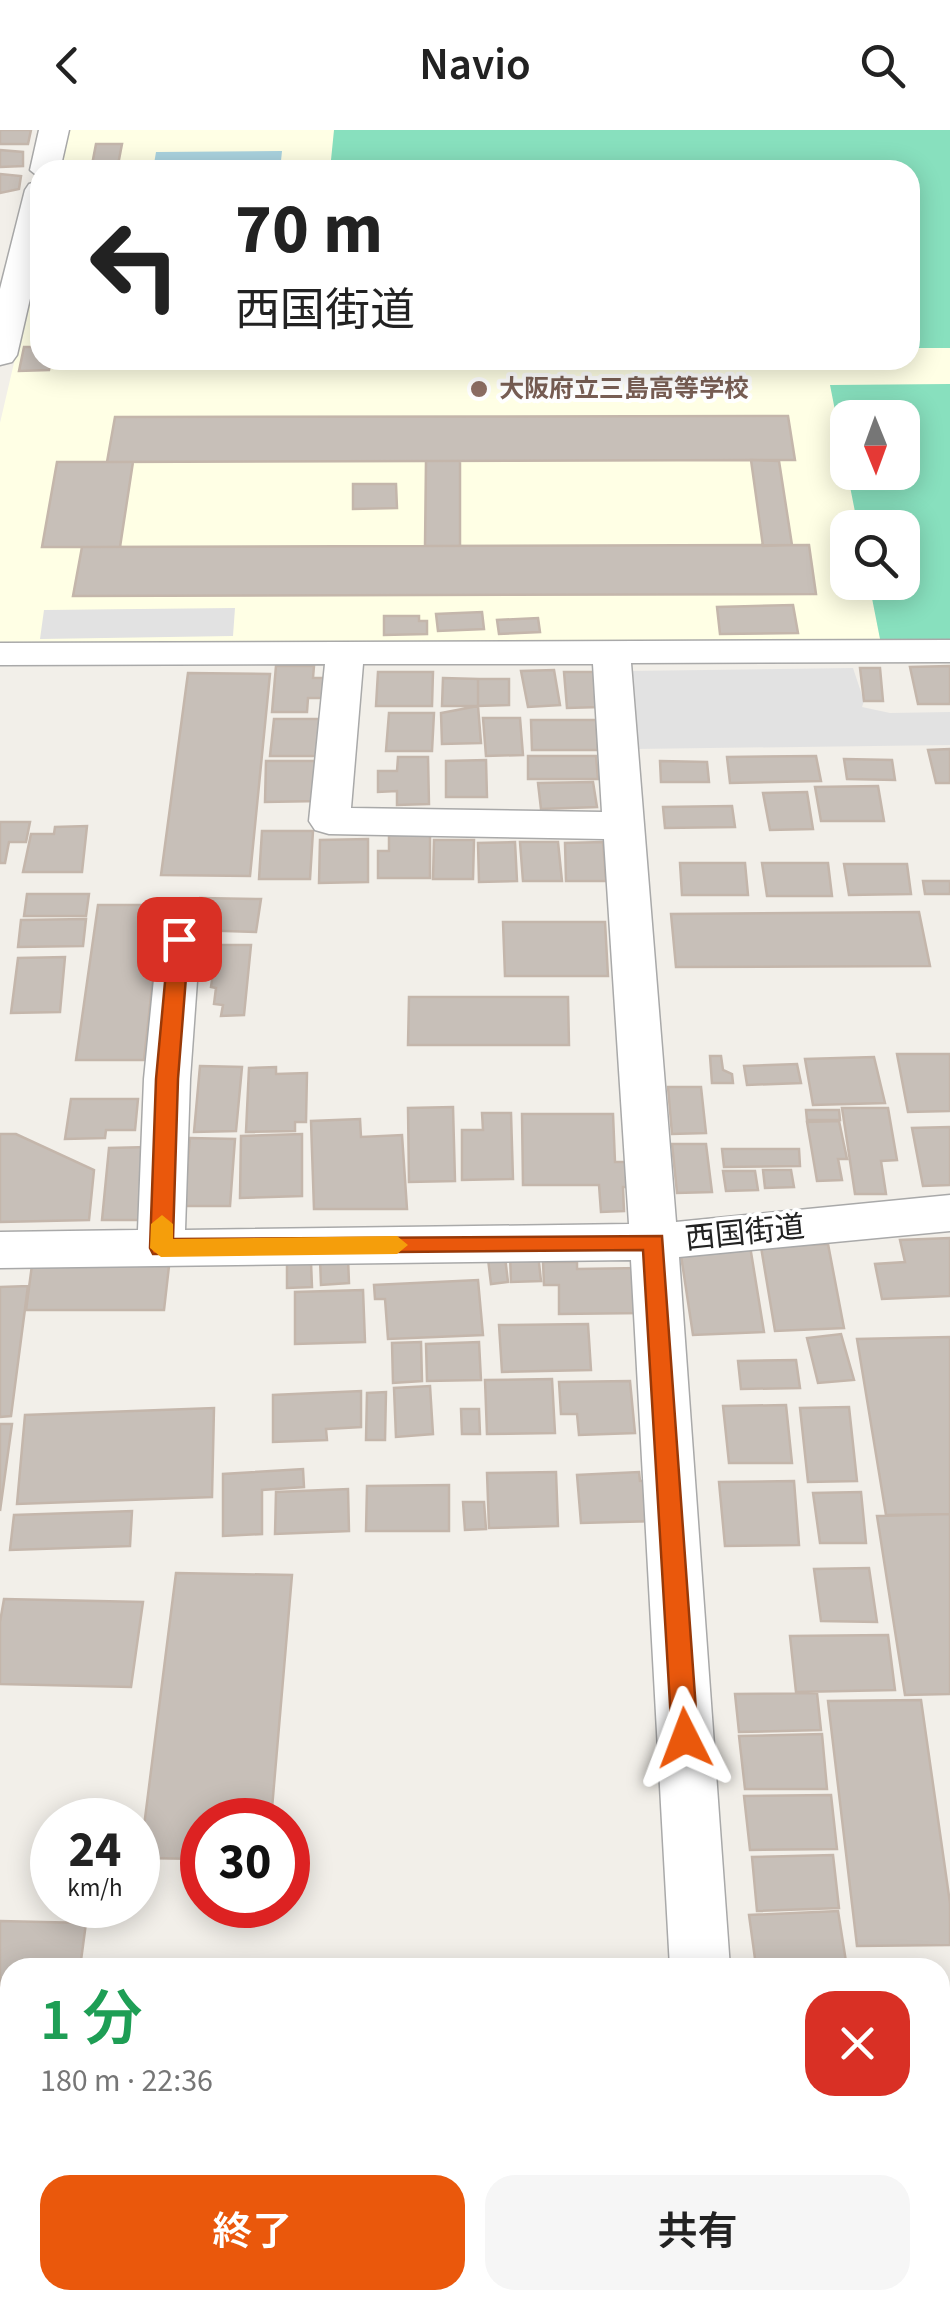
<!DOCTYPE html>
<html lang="ja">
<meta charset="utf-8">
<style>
body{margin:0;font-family:"Source Sans 3","Noto Sans JP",sans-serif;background:#f6f6f6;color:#222;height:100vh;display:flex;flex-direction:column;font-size:38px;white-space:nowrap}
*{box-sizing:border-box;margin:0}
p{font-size:32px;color:#767676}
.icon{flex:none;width:55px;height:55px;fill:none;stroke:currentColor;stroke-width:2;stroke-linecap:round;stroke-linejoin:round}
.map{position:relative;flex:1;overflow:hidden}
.details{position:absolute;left:0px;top:1828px;width:950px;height:352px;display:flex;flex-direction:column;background:#fff;border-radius:30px 30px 0 0;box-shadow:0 5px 25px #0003}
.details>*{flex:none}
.top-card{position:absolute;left:30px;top:30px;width:890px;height:210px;border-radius:30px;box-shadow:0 5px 25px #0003;background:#fff;color:#222;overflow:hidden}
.needle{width:65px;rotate:179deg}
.controls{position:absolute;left:830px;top:270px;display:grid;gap:20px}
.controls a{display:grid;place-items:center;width:90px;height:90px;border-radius:20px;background:#fff;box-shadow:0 5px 25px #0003;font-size:50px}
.speed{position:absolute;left:30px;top:1668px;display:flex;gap:20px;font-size:50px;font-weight:700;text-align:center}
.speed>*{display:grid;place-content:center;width:130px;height:130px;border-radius:50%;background:#fff;box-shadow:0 5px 25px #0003;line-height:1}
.speed small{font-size:25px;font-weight:400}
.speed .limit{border:15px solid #d22;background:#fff;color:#111}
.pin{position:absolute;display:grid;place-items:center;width:85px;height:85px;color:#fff;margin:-42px;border-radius:20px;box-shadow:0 5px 15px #0006}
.me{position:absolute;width:110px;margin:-55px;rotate:357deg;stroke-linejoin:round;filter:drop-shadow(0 0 8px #0008)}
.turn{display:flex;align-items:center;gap:35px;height:210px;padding:0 40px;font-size:45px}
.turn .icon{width:130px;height:130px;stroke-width:2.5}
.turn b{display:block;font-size:70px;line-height:85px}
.round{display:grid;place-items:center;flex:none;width:105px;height:105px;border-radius:30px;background:#f6f6f6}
.headline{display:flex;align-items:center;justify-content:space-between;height:170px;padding:0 40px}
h1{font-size:60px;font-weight:600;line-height:75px;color:#1e9e55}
.button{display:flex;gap:20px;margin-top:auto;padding:20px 40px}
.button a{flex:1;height:115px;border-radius:30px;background:#ea580c;color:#fff;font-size:40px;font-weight:600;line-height:115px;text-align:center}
.button a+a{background:#f6f6f6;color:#222}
header{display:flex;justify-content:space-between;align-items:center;height:130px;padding:0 40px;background:#fff;font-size:45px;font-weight:600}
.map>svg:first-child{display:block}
.education{fill:#ffffe5;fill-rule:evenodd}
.pitch{fill:#88e0be;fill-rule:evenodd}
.parking{fill:#e2e2e2}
.water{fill:#aad3df}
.building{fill:#c7bfb8;stroke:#c4b6ab;stroke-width:2.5}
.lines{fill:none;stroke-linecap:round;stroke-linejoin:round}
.minor-casing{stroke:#a9a9a9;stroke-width:3}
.minor{fill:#fff;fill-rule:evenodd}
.route{fill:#ea580c;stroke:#983908;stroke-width:2.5}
.slow{fill:#f59e0b}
.education-dot{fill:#8d6e63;stroke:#fff;stroke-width:4}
.labels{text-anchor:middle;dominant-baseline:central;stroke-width:8;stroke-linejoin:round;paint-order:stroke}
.far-education-label{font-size:25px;font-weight:bold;fill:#785e54;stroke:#fff;text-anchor:start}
.street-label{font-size:30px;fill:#222;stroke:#fff}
</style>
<header><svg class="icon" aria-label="back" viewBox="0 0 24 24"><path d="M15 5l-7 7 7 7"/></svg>Navio<svg class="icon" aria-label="search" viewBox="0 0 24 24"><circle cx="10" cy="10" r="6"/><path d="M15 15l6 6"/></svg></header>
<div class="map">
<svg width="950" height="2178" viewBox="0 0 950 2178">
<rect width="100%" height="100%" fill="#f2efe9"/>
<!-- education -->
<path class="education" d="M 68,0 L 950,0 L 950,509 L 0,516 L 0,293 L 40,121 L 40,230 L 910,230 L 910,40 L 59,40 ZM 848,288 L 902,288 L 902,342 L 848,342 ZM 848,398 L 902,398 L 902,452 L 848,452 Z"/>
<!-- pitch -->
<path class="pitch" d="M 334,0 L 950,0 L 950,218 L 910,218 L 910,40 L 330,40 Z
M 950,254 L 950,509 L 880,509 L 869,453 L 902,452 L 902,398 L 858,397 L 830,255 ZM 848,288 L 902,288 L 902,342 L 848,342 Z"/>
<!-- parking -->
<path class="parking" d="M 235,478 L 233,506 L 40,509 L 44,480 Z
M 853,538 L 864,571 L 862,577 L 890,583 L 950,582 L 950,615 L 635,619 L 627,541 Z"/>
<!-- water -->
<path class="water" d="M 282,21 L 280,40 L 153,40 L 156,22 Z"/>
<!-- building -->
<path class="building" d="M 0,0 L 31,0 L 28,14 L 0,14 Z
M 96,14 L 122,14 L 117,40 L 91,40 Z
M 0,20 L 23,22 L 23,36 L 0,37 Z
M 0,44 L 21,46 L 19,59 L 0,63 Z
M 24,217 L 40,217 L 40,230 L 51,230 L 49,240 L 19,241 Z
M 126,230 L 267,230 L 267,237 L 125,238 Z
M 788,286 L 795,330 L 107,332 L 115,287 Z
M 751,330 L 779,331 L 792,415 L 763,416 Z
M 426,331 L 460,331 L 460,416 L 425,416 Z
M 57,332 L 133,332 L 120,417 L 42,417 Z
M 353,354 L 396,354 L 397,378 L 353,379 Z
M 809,415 L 816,464 L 73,466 L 82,417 Z
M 793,475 L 798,503 L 720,504 L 717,477 Z
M 482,482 L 484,499 L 438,501 L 436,484 Z
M 384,486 L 419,486 L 419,491 L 427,491 L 427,504 L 384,505 Z
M 538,488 L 540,502 L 499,504 L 497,490 Z
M 276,536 L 314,536 L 313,548 L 329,548 L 328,568 L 308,568 L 307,582 L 272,582 Z
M 950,536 L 950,574 L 918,574 L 910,537 Z
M 860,538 L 880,538 L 883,571 L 864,571 Z
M 554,540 L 560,575 L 528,577 L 521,541 Z
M 378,542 L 433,542 L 432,576 L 376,576 Z
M 564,542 L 596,542 L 600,577 L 567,578 Z
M 188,543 L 270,544 L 250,746 L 161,745 Z
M 443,548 L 478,549 L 478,576 L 442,576 Z
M 478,549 L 509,549 L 509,575 L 478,576 Z
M 478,576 L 481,613 L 442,614 L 441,583 Z
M 389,583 L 434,583 L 432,621 L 386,621 Z
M 483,588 L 520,588 L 523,625 L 486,626 Z
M 274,589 L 331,589 L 328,626 L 270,626 Z
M 531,590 L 596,590 L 598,620 L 532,620 Z
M 950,619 L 950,653 L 936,653 L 928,620 Z
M 528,626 L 596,626 L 598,649 L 528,649 Z
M 816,626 L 821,651 L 730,653 L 727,627 Z
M 398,627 L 428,627 L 429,674 L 397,675 L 397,661 L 378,662 L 378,641 L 397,641 Z
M 844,629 L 892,630 L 895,650 L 847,649 Z
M 486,630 L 487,667 L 446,667 L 446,631 Z
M 266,631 L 322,631 L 320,671 L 265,672 Z
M 660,631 L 707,632 L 709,652 L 661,652 Z
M 593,652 L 597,677 L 541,679 L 538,653 Z
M 878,656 L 884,691 L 821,691 L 815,657 Z
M 807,662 L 813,699 L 770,700 L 763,663 Z
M 732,676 L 735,697 L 665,698 L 663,677 Z
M 0,692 L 30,692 L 26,712 L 9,712 L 5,733 L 0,733 Z
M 87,696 L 82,742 L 23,742 L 31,704 L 54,704 L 55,697 Z
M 262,701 L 313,701 L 310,749 L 259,749 Z
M 389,702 L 430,702 L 430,748 L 378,748 L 378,721 L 389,721 Z
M 368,709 L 368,752 L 319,753 L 320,710 Z
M 434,710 L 474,710 L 473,749 L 433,749 Z
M 515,712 L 517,751 L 479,752 L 478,713 Z
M 520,712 L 558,712 L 562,751 L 523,751 Z
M 603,712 L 606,751 L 566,751 L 565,713 Z
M 680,733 L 745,733 L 748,765 L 682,765 Z
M 762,733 L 828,733 L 832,766 L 767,766 Z
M 844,734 L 907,734 L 911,764 L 849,765 Z
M 923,751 L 950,751 L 950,764 L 925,764 Z
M 27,764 L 89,764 L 86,786 L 24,786 Z
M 200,768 L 261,769 L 256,802 L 195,800 Z
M 98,775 L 161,775 L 144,930 L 76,930 Z
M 919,782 L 930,836 L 676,837 L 671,784 Z
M 86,789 L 83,816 L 18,817 L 21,790 Z
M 503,792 L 605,792 L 608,846 L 505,846 Z
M 217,815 L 251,815 L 244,885 L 221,886 L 223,875 L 214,874 L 216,858 L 211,857 Z
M 65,827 L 60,882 L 11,883 L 18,828 Z
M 409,867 L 568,867 L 569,915 L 408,915 Z
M 897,924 L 950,924 L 950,981 L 908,982 Z
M 710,926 L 721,926 L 723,940 L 732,944 L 733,953 L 712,953 Z
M 874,927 L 885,973 L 813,975 L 805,929 Z
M 797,934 L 801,953 L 747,955 L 744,936 Z
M 200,936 L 242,937 L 236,1001 L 194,1002 Z
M 276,937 L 276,944 L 307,943 L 306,992 L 295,992 L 295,1001 L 246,1002 L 249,938 Z
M 668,957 L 701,957 L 706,1003 L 672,1004 Z
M 71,969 L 138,969 L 135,1000 L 106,1000 L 105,1008 L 65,1009 Z
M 453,977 L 455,1051 L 409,1052 L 408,978 Z
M 842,978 L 888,978 L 897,1030 L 881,1031 L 886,1064 L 855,1064 Z
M 806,980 L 839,980 L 840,990 L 807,990 Z
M 482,983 L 511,983 L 513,1049 L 462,1050 L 462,1000 L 483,1000 Z
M 522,984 L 613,984 L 615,1032 L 634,1032 L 636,1057 L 623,1057 L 624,1081 L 601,1082 L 599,1055 L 523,1055 Z
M 360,989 L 361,1007 L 402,1005 L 407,1079 L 314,1079 L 311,991 Z
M 839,991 L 847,1029 L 838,1029 L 842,1050 L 817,1051 L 807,992 Z
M 950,997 L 950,1055 L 923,1056 L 912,998 Z
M 0,1004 L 16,1004 L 94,1040 L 89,1090 L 0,1092 Z
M 302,1004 L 302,1066 L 240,1068 L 241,1006 Z
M 190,1008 L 235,1009 L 230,1076 L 184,1076 Z
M 672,1014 L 706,1014 L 712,1062 L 677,1063 Z
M 147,1017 L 141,1090 L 102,1090 L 109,1018 Z
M 722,1019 L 799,1019 L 800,1036 L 724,1037 Z
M 763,1040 L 791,1040 L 794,1057 L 765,1058 Z
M 723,1041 L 755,1041 L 758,1060 L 726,1061 Z
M 950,1108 L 950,1166 L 882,1169 L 875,1134 L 905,1132 L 900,1110 Z
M 828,1114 L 844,1198 L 775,1201 L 761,1117 Z
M 750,1116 L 764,1202 L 693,1205 L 680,1119 Z
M 538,1124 L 541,1151 L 511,1152 L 510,1125 Z
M 505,1127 L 508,1152 L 491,1154 L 488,1129 Z
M 348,1128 L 349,1153 L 321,1155 L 320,1129 Z
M 311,1132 L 312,1157 L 287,1158 L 287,1133 Z
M 543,1132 L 577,1132 L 577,1139 L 640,1138 L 644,1183 L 559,1184 L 559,1155 L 544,1155 Z
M 32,1135 L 169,1136 L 164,1180 L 26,1180 Z
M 478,1150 L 483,1205 L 388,1209 L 385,1169 L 375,1169 L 374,1155 Z
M 28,1156 L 11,1286 L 0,1287 L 0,1157 Z
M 363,1160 L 365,1212 L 295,1214 L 295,1162 Z
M 588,1194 L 591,1240 L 502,1242 L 499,1195 Z
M 841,1204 L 854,1250 L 818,1253 L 807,1208 Z
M 950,1207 L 950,1384 L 886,1385 L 857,1209 Z
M 421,1212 L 422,1251 L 393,1253 L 392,1213 Z
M 479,1212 L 481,1250 L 427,1251 L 426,1214 Z
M 796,1230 L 800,1258 L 741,1259 L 738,1231 Z
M 552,1249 L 555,1303 L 487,1304 L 485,1250 Z
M 630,1251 L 635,1303 L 579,1305 L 577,1284 L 561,1284 L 559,1252 Z
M 430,1256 L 433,1304 L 396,1307 L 394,1258 Z
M 361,1261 L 361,1297 L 326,1299 L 327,1310 L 273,1312 L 273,1265 Z
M 386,1262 L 385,1310 L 366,1310 L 367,1263 Z
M 786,1275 L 792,1333 L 729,1333 L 723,1276 Z
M 849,1277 L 857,1351 L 808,1352 L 800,1278 Z
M 214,1278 L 212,1367 L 17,1374 L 25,1285 Z
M 461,1279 L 479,1279 L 480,1304 L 462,1304 Z
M 0,1294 L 12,1294 L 0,1381 Z
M 303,1339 L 304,1357 L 262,1360 L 262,1404 L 223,1406 L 223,1344 Z
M 556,1342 L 558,1396 L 489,1398 L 487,1343 Z
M 639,1342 L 640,1351 L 654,1350 L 658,1391 L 581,1393 L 577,1345 Z
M 794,1351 L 799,1415 L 725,1416 L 719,1352 Z
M 449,1355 L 449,1401 L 366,1401 L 367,1356 Z
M 348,1359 L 349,1401 L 275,1404 L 276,1362 Z
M 861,1362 L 866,1413 L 820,1413 L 813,1363 Z
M 463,1372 L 484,1372 L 486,1399 L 465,1400 Z
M 132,1381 L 130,1416 L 10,1420 L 14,1385 Z
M 950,1384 L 950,1564 L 905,1565 L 877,1386 Z
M 869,1438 L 877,1492 L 821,1491 L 814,1439 Z
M 176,1443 L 292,1445 L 271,1690 L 202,1690 L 202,1729 L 140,1728 Z
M 4,1469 L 143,1472 L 131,1557 L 0,1554 L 0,1492 Z
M 888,1505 L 895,1560 L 796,1562 L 790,1506 Z
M 817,1563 L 821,1600 L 739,1602 L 735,1564 Z
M 921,1570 L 950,1773 L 950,1815 L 857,1816 L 828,1571 Z
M 822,1604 L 827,1659 L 745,1659 L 739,1606 Z
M 831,1665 L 837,1719 L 750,1720 L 744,1666 Z
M 833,1725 L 839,1778 L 757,1781 L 752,1727 Z
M 838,1781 L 847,1838 L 756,1836 L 749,1785 Z
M 0,1791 L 86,1793 L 80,1838 L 10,1838 L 10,1883 L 0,1883 Z
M 940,2043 L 950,2119 L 950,2178 L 886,2178 L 885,2170 L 940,2170 Z
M 108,2170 L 254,2170 L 254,2178 L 108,2178 Z
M 274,2170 L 317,2170 L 316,2178 L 273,2178 Z
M 326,2170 L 387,2170 L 387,2178 L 326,2178 Z
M 399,2170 L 441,2170 L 441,2178 L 399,2178 Z
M 454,2170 L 572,2170 L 572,2178 L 454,2178 Z
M 580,2170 L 638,2170 L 639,2178 L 580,2178 Z
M 648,2170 L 702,2170 L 702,2178 L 648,2178 Z"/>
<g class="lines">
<defs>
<path id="minor" d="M 39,0 L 69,0 L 60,40 L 40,40 L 40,48 L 30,40 Z
M 40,51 L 40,125 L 17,225 L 12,232 L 0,235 L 0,159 L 25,60 L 29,54 Z
M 950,510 L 950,532 L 631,533 L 676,1092 L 950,1065 L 950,1101 L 679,1127 L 730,1838 L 670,1838 L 631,1130 L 0,1138 L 0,1102 L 138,1100 L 144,949 L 158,809 L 164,799 L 179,795 L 194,799 L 200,809 L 190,949 L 185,1100 L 629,1094 L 604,709 L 329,704 L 315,700 L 309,691 L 325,534 L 0,535 L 0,513 ZM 363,534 L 593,534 L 602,682 L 351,678 Z
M 941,1887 L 950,1890 L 950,2009 L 940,2005 Z
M 10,1909 L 10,1969 L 0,1970 L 0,1910 Z
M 10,2146 L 10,2170 L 63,2170 L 63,2178 L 0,2178 L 0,2164 Z
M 689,2170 L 755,2170 L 755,2178 L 689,2178 Z"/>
</defs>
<!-- minor casing -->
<use href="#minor" class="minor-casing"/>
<!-- minor -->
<use href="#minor" class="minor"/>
</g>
<!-- route -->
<path class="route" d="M 179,802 L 189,809 L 178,949 L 173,1109 L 662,1106 L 698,1608 L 694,1617 L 685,1620 L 676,1617 L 672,1608 L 643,1120 L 153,1124 L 150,1118 L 156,949 L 169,809 Z"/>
<!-- slow -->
<path class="slow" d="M 162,1085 L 173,1094 L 173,1109 L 397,1106 L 408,1115 L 397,1124 L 161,1127 L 150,1118 L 151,1094 Z"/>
<!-- markers -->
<circle class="education-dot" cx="479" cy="259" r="10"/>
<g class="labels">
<!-- far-education labels -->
<g class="far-education-label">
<text x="499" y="259">大阪府立三島高等学校</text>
</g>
<!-- street labels -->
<g class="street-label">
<text transform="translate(745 1103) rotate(-6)">西国街道</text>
</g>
</g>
</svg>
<div class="controls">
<a><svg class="needle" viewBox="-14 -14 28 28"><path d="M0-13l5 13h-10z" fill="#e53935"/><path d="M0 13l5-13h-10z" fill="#767676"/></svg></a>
<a><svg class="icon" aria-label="search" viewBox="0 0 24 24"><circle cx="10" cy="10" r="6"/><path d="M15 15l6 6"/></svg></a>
</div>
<div class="speed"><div>24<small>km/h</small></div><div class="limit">30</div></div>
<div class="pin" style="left:179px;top:809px;background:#d93025"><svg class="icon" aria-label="arrive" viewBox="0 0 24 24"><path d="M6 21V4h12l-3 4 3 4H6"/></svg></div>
<svg class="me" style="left:685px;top:1608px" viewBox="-20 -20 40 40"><path d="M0-17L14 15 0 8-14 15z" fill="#ea580c" stroke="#fff" stroke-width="4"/></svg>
<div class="top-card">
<div class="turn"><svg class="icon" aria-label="left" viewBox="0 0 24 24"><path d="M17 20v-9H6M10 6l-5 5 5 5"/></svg><div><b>70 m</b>西国街道</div></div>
</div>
<section class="details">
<div class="headline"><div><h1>1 分</h1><p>180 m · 22:36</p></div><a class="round" style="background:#d93025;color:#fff"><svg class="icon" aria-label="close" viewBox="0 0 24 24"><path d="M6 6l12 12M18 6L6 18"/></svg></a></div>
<div class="button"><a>終了</a><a>共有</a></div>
</section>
</div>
